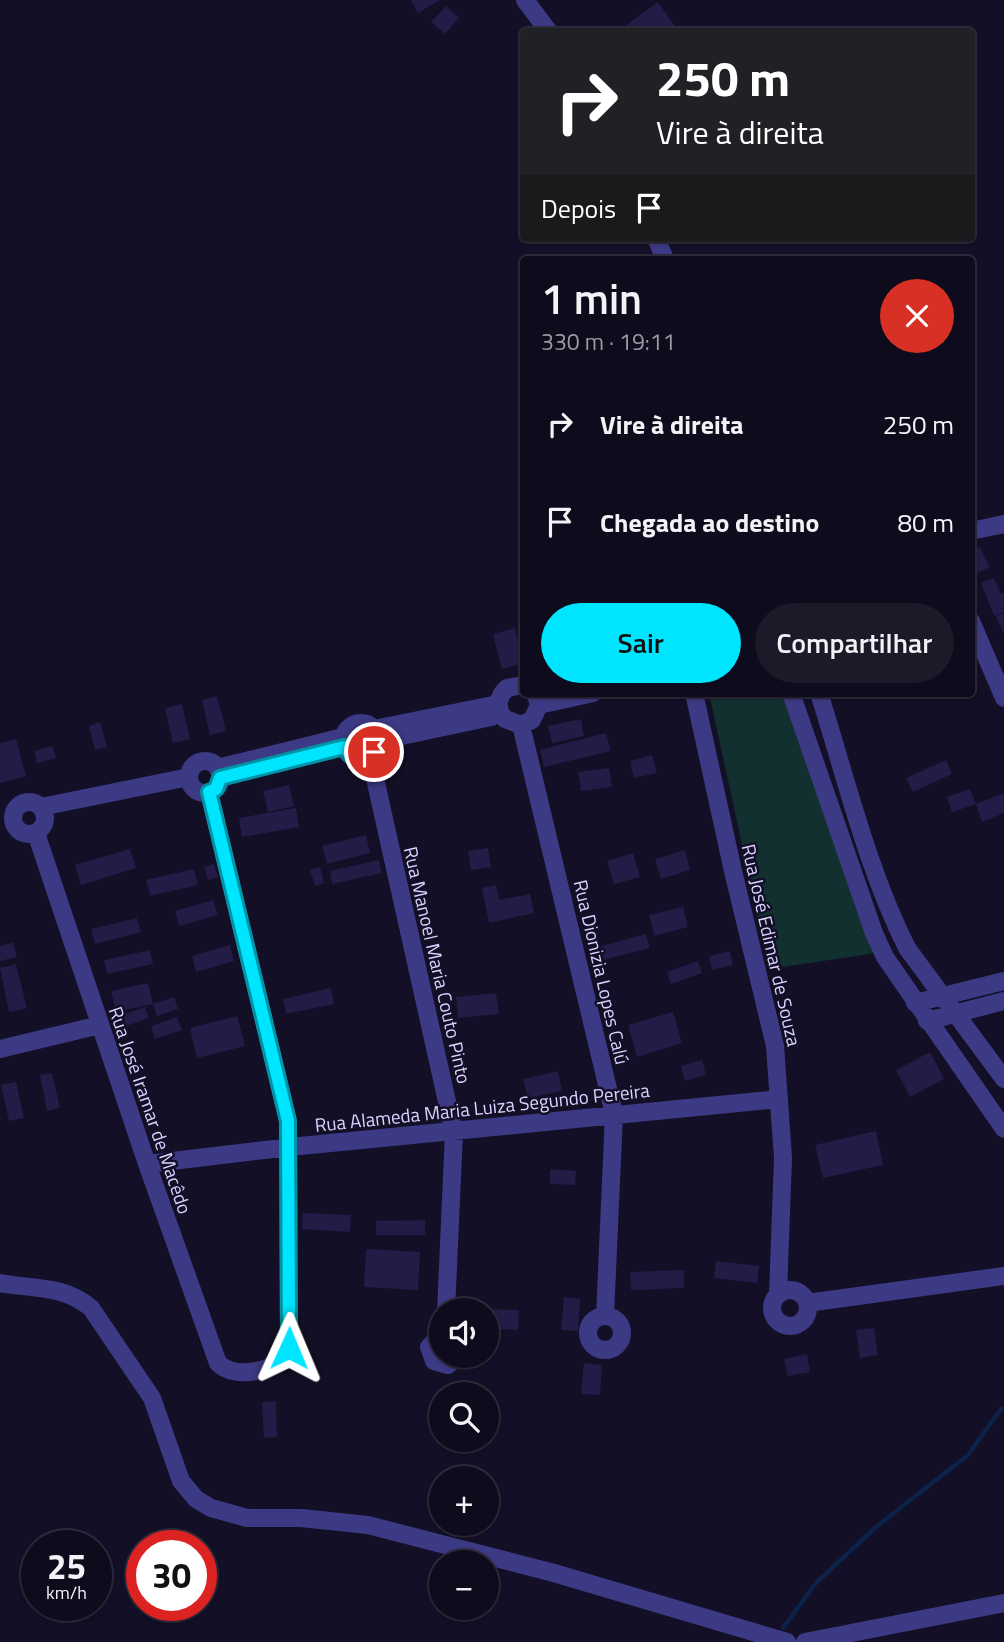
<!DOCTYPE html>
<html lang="pt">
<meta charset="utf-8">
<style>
body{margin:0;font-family:"Titillium Web",sans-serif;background:#1c1929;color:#f1f3f6;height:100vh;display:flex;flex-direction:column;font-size:26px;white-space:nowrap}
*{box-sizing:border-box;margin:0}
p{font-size:23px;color:#9b9ba3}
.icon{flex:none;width:38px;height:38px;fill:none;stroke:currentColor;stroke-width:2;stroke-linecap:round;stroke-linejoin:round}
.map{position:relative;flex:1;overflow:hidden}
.drawer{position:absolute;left:520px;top:256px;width:455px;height:441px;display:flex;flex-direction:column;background:#0e0b1c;border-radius:7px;box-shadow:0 2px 5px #0004,0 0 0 2px #2e2b3b}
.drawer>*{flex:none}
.top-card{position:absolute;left:520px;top:28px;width:455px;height:214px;border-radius:7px;box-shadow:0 2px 5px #0004,0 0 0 2px #2e2b3b;background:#202124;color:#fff;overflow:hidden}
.fabs{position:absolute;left:429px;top:1298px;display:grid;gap:14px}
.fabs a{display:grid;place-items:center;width:70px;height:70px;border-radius:50%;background:#0e0b1c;box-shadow:0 2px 5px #0004,0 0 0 2px #2e2b3b;font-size:35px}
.speed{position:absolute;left:21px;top:1530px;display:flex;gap:14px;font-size:35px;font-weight:700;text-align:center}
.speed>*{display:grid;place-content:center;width:91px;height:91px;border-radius:50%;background:#0e0b1c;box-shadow:0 2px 5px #0004,0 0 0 2px #2e2b3b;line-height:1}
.speed small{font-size:18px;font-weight:400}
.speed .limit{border:10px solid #d22;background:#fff;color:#111}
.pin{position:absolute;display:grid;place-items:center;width:60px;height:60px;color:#fff;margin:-30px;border:4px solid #fff;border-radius:50%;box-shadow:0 2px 7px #0007}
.me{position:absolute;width:77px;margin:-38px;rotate:1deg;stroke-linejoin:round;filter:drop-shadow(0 0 5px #0008)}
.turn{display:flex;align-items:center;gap:24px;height:147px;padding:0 21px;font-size:32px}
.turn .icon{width:91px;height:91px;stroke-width:2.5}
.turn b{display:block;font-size:49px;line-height:60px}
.then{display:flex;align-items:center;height:66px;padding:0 21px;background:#0003;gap:14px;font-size:26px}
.round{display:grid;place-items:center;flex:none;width:74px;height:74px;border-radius:37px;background:#1c1929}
.summary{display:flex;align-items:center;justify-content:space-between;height:119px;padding:0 21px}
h1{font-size:42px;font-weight:600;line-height:52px}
.action{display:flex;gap:14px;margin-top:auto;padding:14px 21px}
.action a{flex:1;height:80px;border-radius:42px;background:#00e5ff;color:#111;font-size:28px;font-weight:600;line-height:80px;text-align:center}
.action a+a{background:#1c1929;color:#f1f3f6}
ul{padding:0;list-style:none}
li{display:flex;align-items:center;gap:21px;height:98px;padding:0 21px}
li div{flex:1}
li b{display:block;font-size:26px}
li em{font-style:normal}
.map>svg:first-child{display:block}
.green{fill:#12302f}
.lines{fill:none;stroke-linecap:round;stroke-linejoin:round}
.stream{stroke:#0c2248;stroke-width:4.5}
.building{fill:#241b47}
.minor{stroke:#3d3a85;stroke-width:18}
.route-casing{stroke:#0095a6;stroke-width:18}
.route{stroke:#00e5ff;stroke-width:12}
.labels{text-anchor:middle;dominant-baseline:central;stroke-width:5;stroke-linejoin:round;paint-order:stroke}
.street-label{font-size:19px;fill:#d9d4ff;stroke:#130f26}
</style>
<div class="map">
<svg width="1004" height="1642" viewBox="0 0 1004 1642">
<rect width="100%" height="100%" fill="#130f26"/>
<!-- green -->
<path class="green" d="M 709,693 L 791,693 L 883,952 L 769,969 Z"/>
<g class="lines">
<!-- stream -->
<path class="stream" d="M 783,1628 L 816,1583 L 876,1527 L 968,1455 L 1001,1409 L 1004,1409"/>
</g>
<!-- building -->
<path class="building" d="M 411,0 L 440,0 L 418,13 Z
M 658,2 L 679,32 L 630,32 L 625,26 Z
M 446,6 L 459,18 L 445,34 L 431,22 Z
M 980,547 L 990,567 L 975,574 L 971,551 Z
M 994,578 L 1001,594 L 1004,593 L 1004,612 L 994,616 L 981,583 Z
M 1004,613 L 1004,635 L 996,616 Z
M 515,628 L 523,663 L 502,669 L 493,634 Z
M 217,696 L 226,731 L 210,735 L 202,700 Z
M 182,704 L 190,739 L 173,743 L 165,708 Z
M 581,719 L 584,736 L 552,743 L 548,726 Z
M 100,722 L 107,747 L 95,750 L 89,726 Z
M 606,733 L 611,751 L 544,767 L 540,750 Z
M 16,739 L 26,776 L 0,783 L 0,743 Z
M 52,746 L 56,758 L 37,763 L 34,751 Z
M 652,755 L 657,773 L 634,778 L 630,761 Z
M 946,760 L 952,774 L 913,792 L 906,778 Z
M 609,768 L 612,787 L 581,791 L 578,772 Z
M 289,785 L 294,806 L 268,812 L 263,791 Z
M 970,789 L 976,804 L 952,812 L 947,797 Z
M 1004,793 L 1004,813 L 982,822 L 976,804 Z
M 296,808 L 299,827 L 242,837 L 239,818 Z
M 366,835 L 370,853 L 327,864 L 322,846 Z
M 488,848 L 491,867 L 471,870 L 468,851 Z
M 130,849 L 136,868 L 81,885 L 75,865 Z
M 685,850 L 690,870 L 661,879 L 655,859 Z
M 633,853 L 640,877 L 614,884 L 607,861 Z
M 379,860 L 382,873 L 332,884 L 330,871 Z
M 214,864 L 218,877 L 208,880 L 204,867 Z
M 320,867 L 324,883 L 315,886 L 310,870 Z
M 194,869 L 198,885 L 150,896 L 146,880 Z
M 496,885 L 499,900 L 530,894 L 534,913 L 489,923 L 482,888 Z
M 213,900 L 218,915 L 179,926 L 175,911 Z
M 683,907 L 688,927 L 654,936 L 649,915 Z
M 137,918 L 141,932 L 95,944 L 91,929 Z
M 646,934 L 650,948 L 602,960 L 598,947 Z
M 13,942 L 17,957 L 0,961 L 0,946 Z
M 230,945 L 234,961 L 196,972 L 192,956 Z
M 150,950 L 153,964 L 107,974 L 104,960 Z
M 730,951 L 733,965 L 712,970 L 709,956 Z
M 698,961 L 702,973 L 671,984 L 667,972 Z
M 16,964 L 27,1008 L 9,1012 L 0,968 Z
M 148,983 L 153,1004 L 174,997 L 178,1009 L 157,1016 L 153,1004 L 116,1012 L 111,991 Z
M 331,988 L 334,1004 L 286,1014 L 283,999 Z
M 496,993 L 499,1014 L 458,1018 L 456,997 Z
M 145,1007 L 149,1018 L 118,1029 L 114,1018 Z
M 673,1012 L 682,1043 L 637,1057 L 628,1025 Z
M 237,1016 L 245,1046 L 197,1058 L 190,1028 Z
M 177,1017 L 182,1030 L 155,1039 L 151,1026 Z
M 930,1052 L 944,1079 L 910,1097 L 896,1070 Z
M 702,1060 L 706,1075 L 685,1081 L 681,1066 Z
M 558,1071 L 562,1091 L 528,1098 L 523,1079 Z
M 52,1073 L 60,1108 L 47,1111 L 40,1075 Z
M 16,1082 L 24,1118 L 9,1121 L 1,1085 Z
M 876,1131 L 883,1165 L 823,1178 L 815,1145 Z
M 550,1169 L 576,1171 L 575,1185 L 550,1184 Z
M 303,1213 L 351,1215 L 350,1232 L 302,1229 Z
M 425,1220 L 425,1235 L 376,1235 L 376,1221 Z
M 366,1249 L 420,1252 L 418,1290 L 364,1287 Z
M 716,1261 L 759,1266 L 757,1283 L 714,1278 Z
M 684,1270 L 684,1288 L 631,1290 L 630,1272 Z
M 564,1297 L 580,1299 L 578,1331 L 561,1330 Z
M 486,1309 L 519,1310 L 518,1330 L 486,1328 Z
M 874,1328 L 878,1355 L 860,1358 L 856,1330 Z
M 807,1354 L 810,1372 L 788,1376 L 784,1359 Z
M 584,1363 L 602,1365 L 600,1395 L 581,1394 Z
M 276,1401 L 277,1437 L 264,1438 L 262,1402 Z"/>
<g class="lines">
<!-- minor -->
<path class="minor" d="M 525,0 L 549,32
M 656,238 L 665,259
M 971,531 L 1004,524
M 971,621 L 1004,698
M 523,685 L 507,688 C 497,697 496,709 505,719 L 521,725 L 532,720 L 539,705 L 535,693
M 694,693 L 733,871 L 775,1046 L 783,1158 L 778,1294
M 791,693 L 874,933 L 885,957 L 1004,1129
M 819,693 C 846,778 867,868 907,948 L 1004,1079
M 539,705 L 593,693
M343 741a18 18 0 1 1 36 0a18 18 0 1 1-36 0Z
M 521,725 L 614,1114 L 605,1316
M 374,729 L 498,704
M 378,741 L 491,717
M 370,756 L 454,1133 L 446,1311
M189 777a16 16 0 1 1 32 0a16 16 0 1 1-32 0Z
M 217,768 L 343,737
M13 818a16 16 0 1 1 32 0a16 16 0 1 1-32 0Z
M 41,807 L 189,777
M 36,833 L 147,1164 L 218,1363 C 235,1381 281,1371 289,1348 L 288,1121 L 209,792
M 915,1003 L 1004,981
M 927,1021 L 1004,1001
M 0,1049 L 100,1025
M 147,1164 L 290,1147 L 779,1099
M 0,1283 C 33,1289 64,1285 91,1308 L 152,1398 L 181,1481 L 196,1499 L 211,1508 L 247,1518 L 301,1518 L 368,1525 L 554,1573 L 787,1642
M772 1308a18 18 0 1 1 36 0a18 18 0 1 1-36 0Z
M 807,1303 L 1004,1276
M588 1333a17 17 0 1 1 34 0a17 17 0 1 1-34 0Z
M 441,1335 L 429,1347 L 434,1361 L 448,1365 L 458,1356
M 805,1642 L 1004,1603"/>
</g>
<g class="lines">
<defs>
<path id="route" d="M 289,1348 L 288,1121 L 209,792 L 216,789 L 220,778 L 344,747 L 350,755 L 360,759 L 374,752"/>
</defs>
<!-- route casing -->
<use href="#route" class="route-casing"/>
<!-- route -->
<use href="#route" class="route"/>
</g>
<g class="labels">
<!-- street labels -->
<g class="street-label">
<text transform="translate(772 945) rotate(77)">Rua José Edimar de Souza</text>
<text transform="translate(438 965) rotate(77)">Rua Manoel Maria Couto Pinto</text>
<text transform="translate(602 972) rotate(77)">Rua Dionizia Lopes Calú</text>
<text transform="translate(482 1107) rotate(-6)">Rua Alameda Maria Luiza Segundo Pereira</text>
<text transform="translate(151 1110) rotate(71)">Rua José Iramar de Macêdo</text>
</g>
</g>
</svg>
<div class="fabs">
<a><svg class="icon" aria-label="sound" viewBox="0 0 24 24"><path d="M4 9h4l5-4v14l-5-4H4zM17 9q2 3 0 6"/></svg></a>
<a><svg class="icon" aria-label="search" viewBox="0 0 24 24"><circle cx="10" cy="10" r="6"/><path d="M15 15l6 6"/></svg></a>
<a>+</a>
<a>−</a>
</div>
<div class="speed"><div>25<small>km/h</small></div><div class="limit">30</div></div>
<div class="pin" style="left:374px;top:752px;background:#d93025"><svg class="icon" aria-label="arrive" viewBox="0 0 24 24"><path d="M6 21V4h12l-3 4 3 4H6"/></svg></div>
<svg class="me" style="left:289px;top:1348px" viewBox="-20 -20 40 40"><path d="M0-17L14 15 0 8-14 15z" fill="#00e5ff" stroke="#fff" stroke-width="4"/></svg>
<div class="top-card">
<div class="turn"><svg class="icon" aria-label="right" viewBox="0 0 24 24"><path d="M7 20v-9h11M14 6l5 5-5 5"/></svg><div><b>250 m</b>Vire à direita</div></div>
<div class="then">Depois<svg class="icon" aria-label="arrive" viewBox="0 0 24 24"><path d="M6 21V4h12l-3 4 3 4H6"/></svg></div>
</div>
<section class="drawer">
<div class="summary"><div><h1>1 min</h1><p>330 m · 19:11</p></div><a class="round" style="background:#d93025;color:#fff"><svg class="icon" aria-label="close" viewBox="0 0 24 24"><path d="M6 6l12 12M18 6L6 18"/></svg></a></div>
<ul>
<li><svg class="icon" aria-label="right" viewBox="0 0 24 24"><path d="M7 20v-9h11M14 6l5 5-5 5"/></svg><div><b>Vire à direita</b></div><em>250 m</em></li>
<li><svg class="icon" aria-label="arrive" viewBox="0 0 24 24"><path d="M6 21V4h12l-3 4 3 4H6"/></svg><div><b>Chegada ao destino</b></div><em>80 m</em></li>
</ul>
<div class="action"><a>Sair</a><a>Compartilhar</a></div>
</section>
</div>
